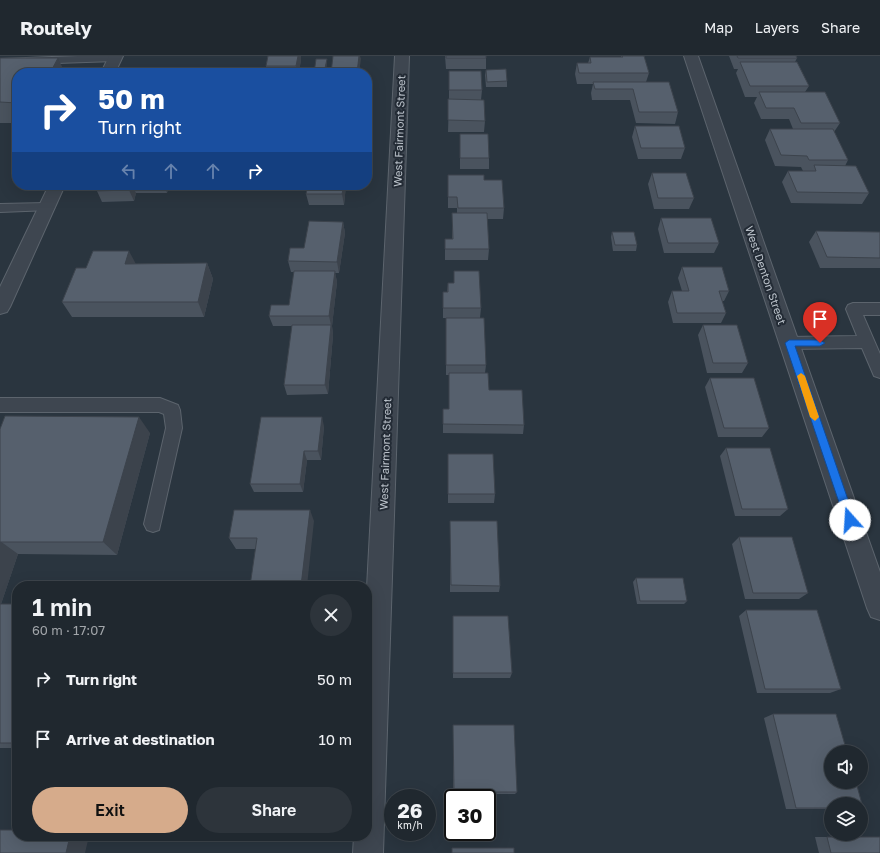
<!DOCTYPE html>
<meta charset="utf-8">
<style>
body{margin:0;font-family:"Golos Text",sans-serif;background:#2d343b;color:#f1f3f6;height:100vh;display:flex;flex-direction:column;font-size:15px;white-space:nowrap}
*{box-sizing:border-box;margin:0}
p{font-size:13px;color:#a2a6aa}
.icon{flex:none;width:22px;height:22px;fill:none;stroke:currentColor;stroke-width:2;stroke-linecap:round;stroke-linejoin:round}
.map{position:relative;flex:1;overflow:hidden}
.sheet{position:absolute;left:12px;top:525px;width:360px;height:260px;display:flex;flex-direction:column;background:#20282f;border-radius:16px;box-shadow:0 4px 16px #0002,0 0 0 1px #3d444b}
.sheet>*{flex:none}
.banner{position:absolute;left:12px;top:12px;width:360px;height:122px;border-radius:16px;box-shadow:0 4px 16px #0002,0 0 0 1px #3d444b;background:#1a4fa0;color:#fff;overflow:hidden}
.controls{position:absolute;left:824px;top:689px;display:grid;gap:8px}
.controls a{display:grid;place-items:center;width:44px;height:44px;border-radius:50%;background:#20282f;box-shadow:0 4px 16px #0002,0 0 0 1px #3d444b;font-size:20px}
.speed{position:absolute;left:384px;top:733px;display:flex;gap:8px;font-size:20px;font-weight:700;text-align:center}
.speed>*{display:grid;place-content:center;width:52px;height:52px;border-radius:50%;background:#20282f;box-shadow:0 4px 16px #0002,0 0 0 1px #3d444b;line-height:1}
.speed small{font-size:10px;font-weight:400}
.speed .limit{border:2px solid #111;border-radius:6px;background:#fff;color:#111}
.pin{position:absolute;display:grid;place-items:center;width:34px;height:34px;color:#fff;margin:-41px -17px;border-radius:50% 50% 50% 0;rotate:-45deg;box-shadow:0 0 4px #0007}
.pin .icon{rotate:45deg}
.me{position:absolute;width:44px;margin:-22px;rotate:341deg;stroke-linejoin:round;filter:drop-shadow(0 0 3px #0008)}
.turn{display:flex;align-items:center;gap:14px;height:84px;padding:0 20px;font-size:18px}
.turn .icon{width:52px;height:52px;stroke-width:2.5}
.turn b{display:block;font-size:28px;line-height:34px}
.lanes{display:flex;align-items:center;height:38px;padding:0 20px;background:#0003;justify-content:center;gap:20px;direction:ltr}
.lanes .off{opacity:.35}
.round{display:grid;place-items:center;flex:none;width:42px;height:42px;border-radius:21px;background:#2d343b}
.headline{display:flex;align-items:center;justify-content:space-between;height:68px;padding:0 20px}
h1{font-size:24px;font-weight:600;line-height:30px}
.primary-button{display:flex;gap:8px;margin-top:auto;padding:8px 20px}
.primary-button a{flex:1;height:46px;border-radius:24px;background:#d6ab8b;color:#111;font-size:16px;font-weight:600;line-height:46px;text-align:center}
.primary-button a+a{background:#2d343b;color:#f1f3f6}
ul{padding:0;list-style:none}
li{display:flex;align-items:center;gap:12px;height:60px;padding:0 20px}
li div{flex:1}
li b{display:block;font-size:15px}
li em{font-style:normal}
header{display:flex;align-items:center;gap:24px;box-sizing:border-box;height:56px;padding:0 20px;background:#20282f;border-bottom:1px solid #3d444b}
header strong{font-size:19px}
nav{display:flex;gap:22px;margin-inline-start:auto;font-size:14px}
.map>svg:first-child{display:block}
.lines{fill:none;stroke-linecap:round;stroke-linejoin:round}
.service-casing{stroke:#5c646d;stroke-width:2}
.minor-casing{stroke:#5c646d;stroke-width:2}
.tertiary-casing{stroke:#5c646d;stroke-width:2}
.service{fill:#3e4650;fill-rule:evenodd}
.minor{fill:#3e4650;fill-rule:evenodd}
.tertiary{fill:#3e4650;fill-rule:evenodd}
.wall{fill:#4a535e}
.shaded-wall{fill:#3c434c}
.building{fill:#56606d;stroke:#3c434c}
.route{fill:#1a73e8;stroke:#114b97}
.slow{fill:#f59e0b}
.labels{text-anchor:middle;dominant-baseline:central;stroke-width:4;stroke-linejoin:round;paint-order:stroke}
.street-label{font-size:11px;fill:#bbc2ca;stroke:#232b35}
</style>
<header>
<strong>Routely</strong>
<nav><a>Map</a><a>Layers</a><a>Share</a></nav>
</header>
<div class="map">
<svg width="880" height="797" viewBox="0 0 880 797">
<rect width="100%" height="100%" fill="#2a353f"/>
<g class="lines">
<defs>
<path id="service" d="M 78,0 L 119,0 L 120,2 L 115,5 L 0,9 L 0,3 Z
M 46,147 L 51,148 L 53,151 L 51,154 L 0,156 L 0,148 Z
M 853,247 L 880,247 L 880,259 L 863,259 L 880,298 L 880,322 L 874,320 L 862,292 L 789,293 L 784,291 L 781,287 L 784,283 L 789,281 L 857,280 L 846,253 L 848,249 Z
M 0,342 L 160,342 L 178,349 L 180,354 L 182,372 L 159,474 L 153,476 L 147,474 L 144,468 L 166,372 L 164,358 L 159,356 L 0,356 Z"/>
<path id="minor" d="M 395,0 L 409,0 L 383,797 L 353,797 L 354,780 L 367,780 L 367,532 Z
M 684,0 L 698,0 L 880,516 L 880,564 L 871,561 L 867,552 Z"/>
<path id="tertiary" d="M 109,0 L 123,0 L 115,17 L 101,17 Z
M 49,129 L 65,129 L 10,251 L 7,256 L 0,258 L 0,231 Z"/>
</defs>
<!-- service casing -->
<use href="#service" class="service-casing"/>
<!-- minor casing -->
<use href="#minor" class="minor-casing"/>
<!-- tertiary casing -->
<use href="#tertiary" class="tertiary-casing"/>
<!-- service -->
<use href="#service" class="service"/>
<!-- minor -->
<use href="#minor" class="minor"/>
<!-- tertiary -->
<use href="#tertiary" class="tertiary"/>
</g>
<!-- wall -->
<path class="wall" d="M 268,0 L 301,0 L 301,3 L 299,17 L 267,17 L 266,10 Z
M 445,0 L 486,0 L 486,13 L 446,13 Z
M 621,0 L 644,0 L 649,17 L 646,26 L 678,56 L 675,68 L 636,67 L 630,44 L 592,44 L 591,37 L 593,28 L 577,28 L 575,18 L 577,7 L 588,7 L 590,1 L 621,1 Z
M 729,0 L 796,0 L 797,2 L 795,6 L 809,30 L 805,36 L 840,67 L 834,76 L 848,104 L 845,110 L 869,137 L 862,148 L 791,147 L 782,126 L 788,115 L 803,115 L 801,111 L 775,110 L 765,84 L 770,73 L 793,73 L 789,63 L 761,63 L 754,47 L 757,41 L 745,41 L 736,17 L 738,13 L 734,13 Z
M 0,2 L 17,17 L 17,67 L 0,67 Z
M 486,14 L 507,25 L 507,31 L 486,31 L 485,19 Z
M 449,15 L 482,34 L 481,44 L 485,65 L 484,76 L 448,76 L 449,43 Z
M 635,70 L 685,92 L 681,103 L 638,103 L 632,81 Z
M 460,78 L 489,102 L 489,113 L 460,113 Z
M 652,117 L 694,142 L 689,153 L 654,153 L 648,128 Z
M 448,119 L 484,124 L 504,152 L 503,163 L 487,163 L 489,193 L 488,204 L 445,204 L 445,183 L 452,183 L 452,157 L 457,157 L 457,152 L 448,152 Z
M 99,129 L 169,129 L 167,137 L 136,137 L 134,145 L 102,146 L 97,135 Z
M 308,129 L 346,129 L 344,149 L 309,149 L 306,138 Z
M 661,162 L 719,187 L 714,197 L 664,197 L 658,173 Z
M 343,166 L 345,177 L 339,217 L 335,217 L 337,226 L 332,270 L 333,279 L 328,338 L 287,339 L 284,329 L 292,270 L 273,270 L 269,260 L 289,249 L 294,216 L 291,216 L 288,205 L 304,192 Z
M 816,175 L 880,176 L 880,212 L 820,212 L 809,186 Z
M 612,176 L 637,189 L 636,195 L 613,195 L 611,181 Z
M 207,207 L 213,223 L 204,261 L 72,261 L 62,246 L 86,212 L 136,208 Z
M 682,211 L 729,235 L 724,245 L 722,245 L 726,257 L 721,267 L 673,267 L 668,246 L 672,235 L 682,235 L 678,222 Z
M 454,215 L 481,252 L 480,262 L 486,309 L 485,317 L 489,334 L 524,369 L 523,378 L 443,377 L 443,353 L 449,353 L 449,319 L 446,319 L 446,262 L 443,262 L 443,236 L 447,236 L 448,227 L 454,227 Z
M 703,269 L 748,307 L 742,317 L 707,317 L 698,279 Z
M 710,322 L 769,372 L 762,381 L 718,381 L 705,331 Z
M 324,370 L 321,404 L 307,404 L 303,436 L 254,436 L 250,428 Z
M 0,373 L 150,377 L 117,499 L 18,498 L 1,548 L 17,548 L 17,692 L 0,692 Z
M 726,392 L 788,453 L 780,460 L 735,460 L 720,400 Z
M 448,398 L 495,438 L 494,447 L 448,447 Z
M 314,465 L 255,493 L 236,493 L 229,482 Z
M 450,473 L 500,530 L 499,536 L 450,536 Z
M 739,481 L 808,537 L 799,543 L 745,543 L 732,488 Z
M 636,522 L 687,545 L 684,548 L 637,548 L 633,526 Z
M 746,554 L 841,633 L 830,637 L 757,637 L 739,560 Z
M 453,560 L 512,617 L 510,622 L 453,622 Z
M 773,658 L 831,748 L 831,753 L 786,753 L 764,662 Z
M 453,669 L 517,736 L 515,738 L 453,738 Z
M 178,780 L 238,780 L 189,781 Z
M 815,781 L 827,781 L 880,797 L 819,797 Z"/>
<!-- shaded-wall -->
<path class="shaded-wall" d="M 298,0 L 301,0 L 301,3 L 299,17 L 297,17 L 296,10 Z
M 359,0 L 360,0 L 361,3 L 359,17 L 357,17 Z
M 58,2 L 65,17 L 50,17 Z
M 327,3 L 327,8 L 326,17 L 324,17 Z
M 130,129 L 132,129 L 136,137 L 134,145 L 129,134 Z
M 164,129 L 169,129 L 167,137 Z
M 344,129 L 346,129 L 344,149 L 342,138 Z
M 343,166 L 345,177 L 339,217 L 337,206 Z
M 129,195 L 137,210 L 125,208 Z
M 207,207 L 213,223 L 204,261 L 198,246 Z
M 335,215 L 337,226 L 332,270 L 333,279 L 328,338 L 325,329 L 331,269 L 329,260 Z
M 139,361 L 150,377 L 117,499 L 103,486 Z
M 322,361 L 324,370 L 321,404 L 318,395 Z
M 304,395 L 307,404 L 303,436 L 300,428 Z
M 310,454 L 314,465 L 307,530 L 301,530 Z
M 0,485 L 18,498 L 0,551 Z
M 70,780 L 89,780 L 85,797 L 66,797 Z"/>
<!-- building -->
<path class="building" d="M 268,0 L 298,0 L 296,10 L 266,10 Z
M 333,0 L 359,0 L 357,17 L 331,17 Z
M 446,0 L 486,0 L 486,2 L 446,2 Z
M 622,0 L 644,0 L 649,17 L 579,17 L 577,7 L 591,7 L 590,1 L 623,1 Z
M 737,0 L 796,0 L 797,2 L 738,2 Z
M 0,2 L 58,2 L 50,17 L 17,17 L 17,47 L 0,46 Z
M 316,3 L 327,3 L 324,17 L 314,17 Z
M 740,6 L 797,6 L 809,30 L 750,30 Z
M 506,13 L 507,25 L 487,26 L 486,14 Z
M 449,15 L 481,15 L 482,34 L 449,34 Z
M 593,26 L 669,26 L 678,56 L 639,56 L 633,33 L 595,33 Z
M 759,36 L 825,36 L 840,67 L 801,67 L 794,52 L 766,52 Z
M 448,43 L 484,44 L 485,65 L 448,64 Z
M 635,70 L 679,70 L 685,92 L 641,92 Z
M 770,73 L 833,73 L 848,104 L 809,104 L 807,100 L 781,99 Z
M 460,78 L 488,78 L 489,102 L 460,102 Z
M 814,109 L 856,110 L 869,137 L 797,136 L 788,115 L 816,115 Z
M 652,117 L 686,117 L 694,142 L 658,142 Z
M 448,119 L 484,119 L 484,124 L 502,124 L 504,152 L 458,152 L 457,141 L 448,141 Z
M 99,129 L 130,129 L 129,134 L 97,135 Z
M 308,129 L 344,129 L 342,138 L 306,138 Z
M 452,157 L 487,157 L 489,193 L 445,193 L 445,183 L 453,183 Z
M 661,162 L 711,162 L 719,187 L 668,187 Z
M 309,165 L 343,166 L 337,206 L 288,205 L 290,192 L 304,192 Z
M 816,175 L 880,176 L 880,202 L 827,201 Z
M 612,176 L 634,176 L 637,189 L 615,189 Z
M 93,195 L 129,195 L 125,208 L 207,207 L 198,246 L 62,246 L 76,212 L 86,212 Z
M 682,211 L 722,211 L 729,235 L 719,235 L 726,257 L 677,257 L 672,235 L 689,235 Z
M 294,215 L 335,215 L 329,260 L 269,260 L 271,249 L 289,249 Z
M 454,215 L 479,215 L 481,252 L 443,252 L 443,236 L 448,236 L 448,227 L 454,227 Z
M 446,262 L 484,262 L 486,309 L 446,309 Z
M 292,269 L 331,269 L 325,329 L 284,329 Z
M 703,269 L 737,269 L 748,307 L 713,307 Z
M 449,317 L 488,317 L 489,334 L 522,334 L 524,369 L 443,368 L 443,353 L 449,353 Z
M 710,322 L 754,322 L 769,372 L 724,372 Z
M 5,360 L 139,361 L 103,486 L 0,486 L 0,373 Z
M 261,361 L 322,361 L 318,395 L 304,395 L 300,428 L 250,428 Z
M 726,392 L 770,392 L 788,453 L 742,453 Z
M 448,398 L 493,398 L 495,438 L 448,438 Z
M 234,454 L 310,454 L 301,530 L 250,530 L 257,482 L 229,482 Z
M 450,465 L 497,465 L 500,530 L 451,529 Z
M 739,481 L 792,481 L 808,537 L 753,537 Z
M 636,522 L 683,522 L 687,545 L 640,545 Z
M 0,548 L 17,548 L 17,687 L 0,687 Z
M 746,554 L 817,554 L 841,633 L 765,633 Z
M 453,560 L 508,560 L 512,617 L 453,617 Z
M 773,658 L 836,658 L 847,696 L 831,696 L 831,726 L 856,726 L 863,752 L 861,752 L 861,748 L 831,748 L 831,752 L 796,752 Z
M 453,669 L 514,669 L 517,736 L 454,736 Z
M 0,774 L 17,774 L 17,780 L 70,780 L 66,797 L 0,797 Z
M 827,781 L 880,781 L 880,797 L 831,797 Z
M 452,792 L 514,792 L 514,797 L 452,797 Z"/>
<!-- route -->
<path class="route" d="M 789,284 L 820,284 L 825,287 L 820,290 L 795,290 L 855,464 L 850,468 L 845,464 L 785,287 Z"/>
<!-- slow -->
<path class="slow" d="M 801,317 L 805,320 L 819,361 L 815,365 L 810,361 L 797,320 Z"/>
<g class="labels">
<!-- street labels -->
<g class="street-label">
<text transform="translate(399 75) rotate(-88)">West Fairmont Street</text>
<text transform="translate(766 219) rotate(71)">West Denton Street</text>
<text transform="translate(385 398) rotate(-88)">West Fairmont Street</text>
</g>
</g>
</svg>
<div class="controls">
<a><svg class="icon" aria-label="sound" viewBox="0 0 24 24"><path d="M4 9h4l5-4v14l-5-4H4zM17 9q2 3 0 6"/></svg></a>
<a><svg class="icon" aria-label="layers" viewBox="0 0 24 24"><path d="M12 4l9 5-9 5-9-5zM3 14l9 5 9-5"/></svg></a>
</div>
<div class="speed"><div>26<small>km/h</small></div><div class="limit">30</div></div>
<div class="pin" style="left:820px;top:287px;background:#d93025"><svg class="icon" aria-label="arrive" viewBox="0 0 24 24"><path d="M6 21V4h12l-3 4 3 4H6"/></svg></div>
<svg class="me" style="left:850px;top:464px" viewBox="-20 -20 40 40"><circle r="19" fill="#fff"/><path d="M0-13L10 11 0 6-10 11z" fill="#1a73e8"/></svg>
<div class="banner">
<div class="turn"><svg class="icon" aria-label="right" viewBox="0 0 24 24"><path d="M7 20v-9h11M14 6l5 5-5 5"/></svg><div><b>50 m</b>Turn right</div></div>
<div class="lanes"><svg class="icon off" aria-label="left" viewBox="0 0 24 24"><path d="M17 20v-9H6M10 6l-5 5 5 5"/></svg><svg class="icon off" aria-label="ahead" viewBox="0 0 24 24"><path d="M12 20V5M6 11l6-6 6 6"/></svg><svg class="icon off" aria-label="ahead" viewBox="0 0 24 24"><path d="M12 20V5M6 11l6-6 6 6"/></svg><svg class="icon" aria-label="right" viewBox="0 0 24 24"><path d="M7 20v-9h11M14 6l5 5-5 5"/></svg></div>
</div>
<section class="sheet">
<div class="headline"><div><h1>1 min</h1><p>60 m · 17:07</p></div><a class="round"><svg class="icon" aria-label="close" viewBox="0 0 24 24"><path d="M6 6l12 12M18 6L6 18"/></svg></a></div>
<ul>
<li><svg class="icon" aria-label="right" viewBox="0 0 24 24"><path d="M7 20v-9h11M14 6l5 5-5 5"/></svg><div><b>Turn right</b></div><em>50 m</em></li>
<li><svg class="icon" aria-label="arrive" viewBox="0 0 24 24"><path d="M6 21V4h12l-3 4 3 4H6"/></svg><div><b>Arrive at destination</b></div><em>10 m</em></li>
</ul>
<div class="primary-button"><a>Exit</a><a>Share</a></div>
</section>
</div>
